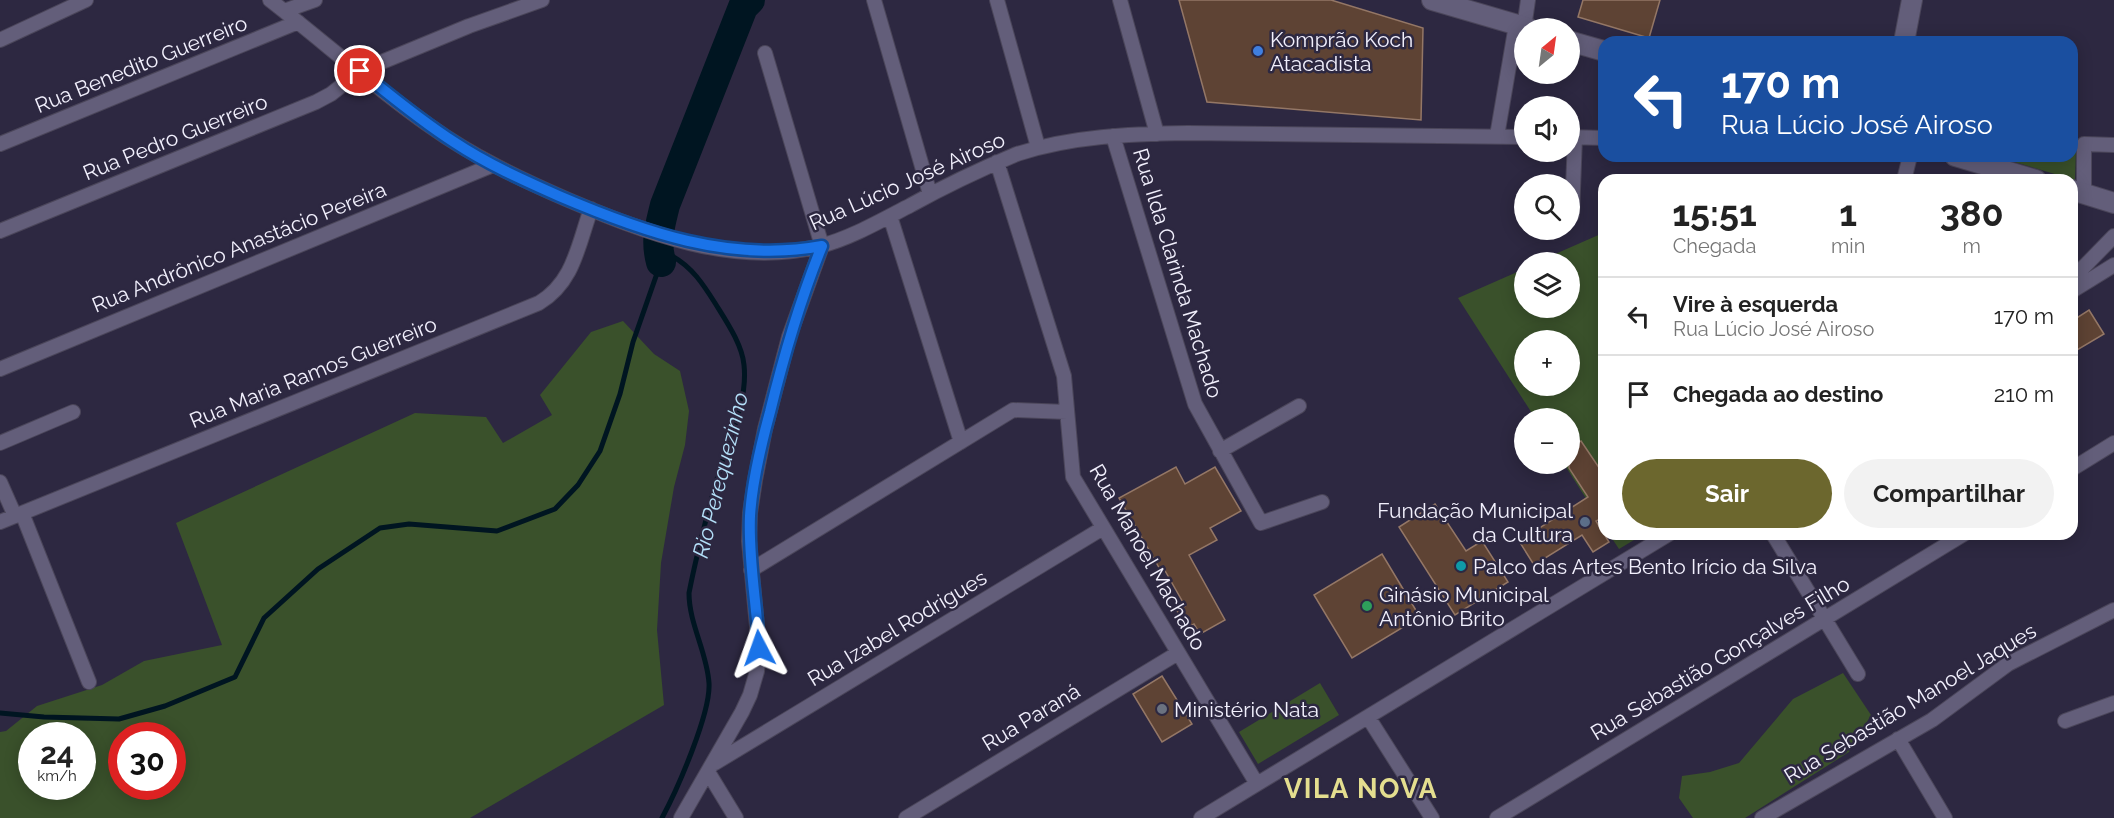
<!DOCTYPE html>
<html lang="pt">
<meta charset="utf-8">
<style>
body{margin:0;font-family:Raleway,sans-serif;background:#f2f2f2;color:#222;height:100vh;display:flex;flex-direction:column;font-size:22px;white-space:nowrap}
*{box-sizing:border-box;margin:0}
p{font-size:20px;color:#767676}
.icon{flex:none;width:33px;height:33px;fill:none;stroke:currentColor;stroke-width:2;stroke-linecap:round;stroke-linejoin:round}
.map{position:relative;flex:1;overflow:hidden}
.sheet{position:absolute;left:1598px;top:174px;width:480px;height:366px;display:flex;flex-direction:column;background:#fff;border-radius:18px;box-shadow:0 3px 15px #0003}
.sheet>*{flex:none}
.hud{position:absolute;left:1598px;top:36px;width:480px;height:126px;border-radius:18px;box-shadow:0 3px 15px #0003;background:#1a4fa0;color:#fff;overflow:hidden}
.needle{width:39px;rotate:29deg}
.controls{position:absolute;left:1514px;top:18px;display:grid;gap:12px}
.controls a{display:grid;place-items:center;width:66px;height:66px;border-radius:50%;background:#fff;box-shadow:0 3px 15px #0003;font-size:30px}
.speed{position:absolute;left:18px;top:722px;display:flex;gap:12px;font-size:30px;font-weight:700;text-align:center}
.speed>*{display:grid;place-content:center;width:78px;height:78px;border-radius:50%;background:#fff;box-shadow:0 3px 15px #0003;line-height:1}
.speed small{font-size:15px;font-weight:400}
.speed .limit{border:9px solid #d22;background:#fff;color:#111}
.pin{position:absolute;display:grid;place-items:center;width:51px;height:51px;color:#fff;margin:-26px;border:3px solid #fff;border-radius:50%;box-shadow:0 2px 6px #0007}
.me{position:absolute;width:66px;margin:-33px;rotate:356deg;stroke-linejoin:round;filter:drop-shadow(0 0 4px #0008)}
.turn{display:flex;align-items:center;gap:21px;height:126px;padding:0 24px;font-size:27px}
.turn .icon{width:78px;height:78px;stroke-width:2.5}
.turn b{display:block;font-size:42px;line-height:51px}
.eta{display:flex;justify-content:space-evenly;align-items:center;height:102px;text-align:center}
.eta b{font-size:36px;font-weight:700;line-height:42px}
.button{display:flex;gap:12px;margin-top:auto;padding:12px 24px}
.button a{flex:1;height:69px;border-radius:36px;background:#6c672e;color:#fff;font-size:24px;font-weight:700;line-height:69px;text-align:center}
.button a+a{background:#f2f2f2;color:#222}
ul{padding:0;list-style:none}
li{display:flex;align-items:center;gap:18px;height:78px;padding:0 24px;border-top:2px solid #e0e0e0}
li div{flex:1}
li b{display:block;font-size:22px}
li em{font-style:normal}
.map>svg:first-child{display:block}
.green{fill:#3a512b;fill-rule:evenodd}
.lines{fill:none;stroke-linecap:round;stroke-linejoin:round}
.stream{stroke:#001521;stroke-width:5}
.river{stroke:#001521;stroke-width:30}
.building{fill:#5e4334;stroke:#947766;stroke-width:1.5}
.street-casing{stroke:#4b465a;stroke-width:16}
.secondary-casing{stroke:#4b465a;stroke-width:22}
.street{stroke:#635e7a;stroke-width:14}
.secondary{stroke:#635e7a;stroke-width:20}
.route-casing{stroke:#114b97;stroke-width:15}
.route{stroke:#1a73e8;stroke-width:10}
.shop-dot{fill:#3f7fe0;stroke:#2d2841;stroke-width:2}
.service-dot{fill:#5c6f8a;stroke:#2d2841;stroke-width:2}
.culture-dot{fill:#0f9aa8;stroke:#2d2841;stroke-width:2}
.leisure-dot{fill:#2e9e5b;stroke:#2d2841;stroke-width:2}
.worship-dot{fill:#6b7280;stroke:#2d2841;stroke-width:2}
.labels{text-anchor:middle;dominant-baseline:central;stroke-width:5;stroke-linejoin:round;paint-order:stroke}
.poi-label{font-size:21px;fill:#f2f0fd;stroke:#2d2841;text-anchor:start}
.street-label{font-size:21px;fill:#f2f0fd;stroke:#2d2841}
.water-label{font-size:22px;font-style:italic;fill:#b4e0f9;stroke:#2d2841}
.district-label{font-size:27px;font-weight:bold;letter-spacing:1.5px;fill:#e4de8f;stroke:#2d2841}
</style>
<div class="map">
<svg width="2114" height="818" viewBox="0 0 2114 818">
<rect width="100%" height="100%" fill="#2d2841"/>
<!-- green -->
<path class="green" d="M 2072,150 L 2076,150 L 2075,180 L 1994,156 L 2072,156 Z
M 1603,233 L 1603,525 L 1564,464 L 1569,464 L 1569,418 L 1535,418 L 1458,298 L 1524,269 L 1524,308 L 1569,308 L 1569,262 L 1537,262 ZM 1524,340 L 1569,340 L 1569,386 L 1524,386 Z
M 623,321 L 654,354 L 680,371 L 689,411 L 685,445 L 674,487 L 661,563 L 657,630 L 664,705 L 470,818 L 0,818 L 0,732 L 6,731 L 37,706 L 102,685 L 144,661 L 222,645 L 176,523 L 415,413 L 486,417 L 503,443 L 552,415 L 540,395 L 591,332 ZM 32,735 L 82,735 L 82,786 L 32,786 ZM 122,735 L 172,735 L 172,786 L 122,786 Z
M 1609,534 L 1644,534 L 1619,549 Z
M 1843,673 L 1871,715 L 1849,752 L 1745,818 L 1693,818 L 1679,798 L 1682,776 L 1710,772 L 1739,763 L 1793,699 Z
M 1320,683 L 1339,715 L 1258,764 L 1239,732 Z"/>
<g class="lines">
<!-- stream -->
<path class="stream" d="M 0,713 L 44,717 L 119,719 L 165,706 L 235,677 L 264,618 L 318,569 L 380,528 L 409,524 L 497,531 L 555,509 L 578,485 L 600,451 L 620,394 L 633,342 L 661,262 L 672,256 C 692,267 703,284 715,303 C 726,321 742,344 744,365 C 748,401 729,438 719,472 C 708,511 697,552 689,593 C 689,624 707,652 709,683 C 711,713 677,790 662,818"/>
<!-- river -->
<path class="river" d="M 661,262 C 655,240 660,226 665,205 L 743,7 L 750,0"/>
</g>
<!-- building -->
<path class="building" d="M 1179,0 L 1331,0 L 1423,28 L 1421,120 L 1207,102 Z
M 1583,0 L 1660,0 L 1649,38 L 1578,17 Z
M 2089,310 L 2104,334 L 2072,353 L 2072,321 Z
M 1581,441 L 1604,475 L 1604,517 L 1596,521 L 1609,542 L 1593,552 L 1582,535 L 1534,565 L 1519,541 L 1588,497 L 1569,468 L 1569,449 Z
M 1176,467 L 1185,484 L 1215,467 L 1241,511 L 1210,528 L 1217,540 L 1189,555 L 1225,620 L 1200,634 L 1194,624 L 1186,628 L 1177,611 L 1185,606 L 1164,569 L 1161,571 L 1119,498 Z
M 1435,504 L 1466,551 L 1482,541 L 1508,582 L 1455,615 L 1399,527 Z
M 1382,554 L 1420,617 L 1352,658 L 1314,595 Z
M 1162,676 L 1192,724 L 1162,742 L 1133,694 Z"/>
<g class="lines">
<defs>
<path id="street" d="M 270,0 C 323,41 374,87 430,126 C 472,156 518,178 566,199 C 644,232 734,268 820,246 C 851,238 882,220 911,205 C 945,186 981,169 1017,154 C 1072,136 1130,134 1188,133 L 1524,137
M 874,0 L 930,194
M 997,0 L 1038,147
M 1120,0 L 1157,134
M 284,11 L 315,0
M 1524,28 L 1528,0
M 0,40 L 86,0
M 1113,136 L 1195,404 L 1261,523 L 1322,502
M 1497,136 L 1516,25
M 1569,137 L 1604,138
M 0,144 L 298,22
M 997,162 L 1064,376 L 1073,477 L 1257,784
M 1904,180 L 1910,156
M 2084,194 L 2084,144 L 2114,145
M 1572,215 L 1575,137
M 890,216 L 961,442
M 0,231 L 316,102 L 331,94 L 360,71 L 469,26 L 542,0
M 2072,279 L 2114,236
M 2072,291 L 2114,265
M 0,369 L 493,165
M 0,443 L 73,412
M 1220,451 L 1299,406
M 2072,469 L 2114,443
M 0,482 L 15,516
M 22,513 L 89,682
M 0,522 L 539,303 C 574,282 578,245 591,209
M 1773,534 L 1858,674
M 751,570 L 1013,410 L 1067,412
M 1368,717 L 1432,818
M 2065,721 L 2114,703
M 1898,739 L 1945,818
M 715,763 L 1103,528
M 708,772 L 736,818
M 681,818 L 742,712 L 750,695 L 757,671 L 759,648 L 749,541 L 750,513 L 755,480 L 765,429 L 789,337 L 822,246 L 765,53
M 906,818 L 1178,653
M 1201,818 L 1669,534
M 1497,818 L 1964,534
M 1762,818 L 1932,720 L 2008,664 L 2114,610"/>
<path id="secondary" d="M 1432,0 L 1528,28
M 1569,41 L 1604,51
M 1904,42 L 1912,0
M 1955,156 L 2036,180
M 2072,190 L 2114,203"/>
</defs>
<!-- street casing -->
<use href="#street" class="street-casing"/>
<!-- secondary casing -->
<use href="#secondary" class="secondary-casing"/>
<!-- street -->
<use href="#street" class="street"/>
<!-- secondary -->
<use href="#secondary" class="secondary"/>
</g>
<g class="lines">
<defs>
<path id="route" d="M 360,71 C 391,96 421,121 454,142 C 487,164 523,180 559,196 C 643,232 730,263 822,246 C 800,300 784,355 770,412 C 761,445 752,481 750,516 C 748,560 757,604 759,648"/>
</defs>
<!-- route casing -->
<use href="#route" class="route-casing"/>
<!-- route -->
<use href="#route" class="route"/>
</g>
<!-- markers -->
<circle class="shop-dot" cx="1258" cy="51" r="6"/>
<circle class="service-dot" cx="1585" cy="522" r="6"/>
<circle class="culture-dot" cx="1461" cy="566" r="6"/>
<circle class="leisure-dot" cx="1367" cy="606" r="6"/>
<circle class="worship-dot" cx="1162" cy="709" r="6"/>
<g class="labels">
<!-- poi labels -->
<g class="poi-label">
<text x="1270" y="39">Komprão Koch<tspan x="1270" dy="24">Atacadista</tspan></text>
<text x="1573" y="510" text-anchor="end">Fundação Municipal<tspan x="1573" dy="24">da Cultura</tspan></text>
<text x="1473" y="566">Palco das Artes Bento Irício da Silva</text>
<text x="1379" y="594">Ginásio Municipal<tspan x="1379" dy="24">Antônio Brito</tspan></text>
<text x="1174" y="709">Ministério Nata</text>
</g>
<!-- street labels -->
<g class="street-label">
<text transform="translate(141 64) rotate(-22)">Rua Benedito Guerreiro</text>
<text transform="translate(175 137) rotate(-22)">Rua Pedro Guerreiro</text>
<text transform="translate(907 181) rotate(-24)">Rua Lúcio José Airoso</text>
<text transform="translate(239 247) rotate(-22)">Rua Andrônico Anastácio Pereira</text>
<text transform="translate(1178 273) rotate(73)">Rua Ilda Clarinda Machado</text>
<text transform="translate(313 372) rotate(-22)">Rua Maria Ramos Guerreiro</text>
<text transform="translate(1148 557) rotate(60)">Rua Manoel Machado</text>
<text transform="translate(897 628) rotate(-31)">Rua Izabel Rodrigues</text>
<text transform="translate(1720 658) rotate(-31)">Rua Sebastião Gonçalves Filho</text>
<text transform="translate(1910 703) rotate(-31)">Rua Sebastião Manoel Jaques</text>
<text transform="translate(1031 717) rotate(-31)">Rua Paraná</text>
</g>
<!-- water labels -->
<g class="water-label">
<text transform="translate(720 475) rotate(-76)">Rio Perequezinho</text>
</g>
<!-- district labels -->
<g class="district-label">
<text x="1361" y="788">VILA NOVA</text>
</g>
</g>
</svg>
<div class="controls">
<a><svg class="needle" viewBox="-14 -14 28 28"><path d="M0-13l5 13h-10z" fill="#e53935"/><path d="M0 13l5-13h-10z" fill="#767676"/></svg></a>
<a><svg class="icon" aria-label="sound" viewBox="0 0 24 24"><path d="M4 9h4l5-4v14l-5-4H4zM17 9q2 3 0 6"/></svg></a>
<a><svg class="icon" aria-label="search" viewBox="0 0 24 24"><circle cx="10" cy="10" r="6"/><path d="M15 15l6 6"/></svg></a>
<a><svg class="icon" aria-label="layers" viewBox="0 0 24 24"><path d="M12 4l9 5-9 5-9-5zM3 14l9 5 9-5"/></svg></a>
<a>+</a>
<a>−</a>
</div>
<div class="speed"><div>24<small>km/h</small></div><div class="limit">30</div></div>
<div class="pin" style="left:360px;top:71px;background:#d93025"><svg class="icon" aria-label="arrive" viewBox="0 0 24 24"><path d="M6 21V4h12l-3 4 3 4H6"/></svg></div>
<svg class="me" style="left:759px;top:648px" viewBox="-20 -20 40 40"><path d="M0-17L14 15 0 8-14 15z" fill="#1a73e8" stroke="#fff" stroke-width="4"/></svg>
<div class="hud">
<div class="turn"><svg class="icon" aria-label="left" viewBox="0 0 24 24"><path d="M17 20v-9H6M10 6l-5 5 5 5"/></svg><div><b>170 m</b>Rua Lúcio José Airoso</div></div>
</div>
<section class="sheet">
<div class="eta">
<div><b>15:51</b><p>Chegada</p></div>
<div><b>1</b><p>min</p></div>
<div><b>380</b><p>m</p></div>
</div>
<ul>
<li><svg class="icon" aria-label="left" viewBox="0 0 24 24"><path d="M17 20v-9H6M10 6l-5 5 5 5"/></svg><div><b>Vire à esquerda</b><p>Rua Lúcio José Airoso</p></div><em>170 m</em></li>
<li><svg class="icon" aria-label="arrive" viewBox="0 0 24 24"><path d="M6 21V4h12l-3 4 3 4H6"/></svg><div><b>Chegada ao destino</b></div><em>210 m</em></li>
</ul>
<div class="button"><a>Sair</a><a>Compartilhar</a></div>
</section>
</div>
